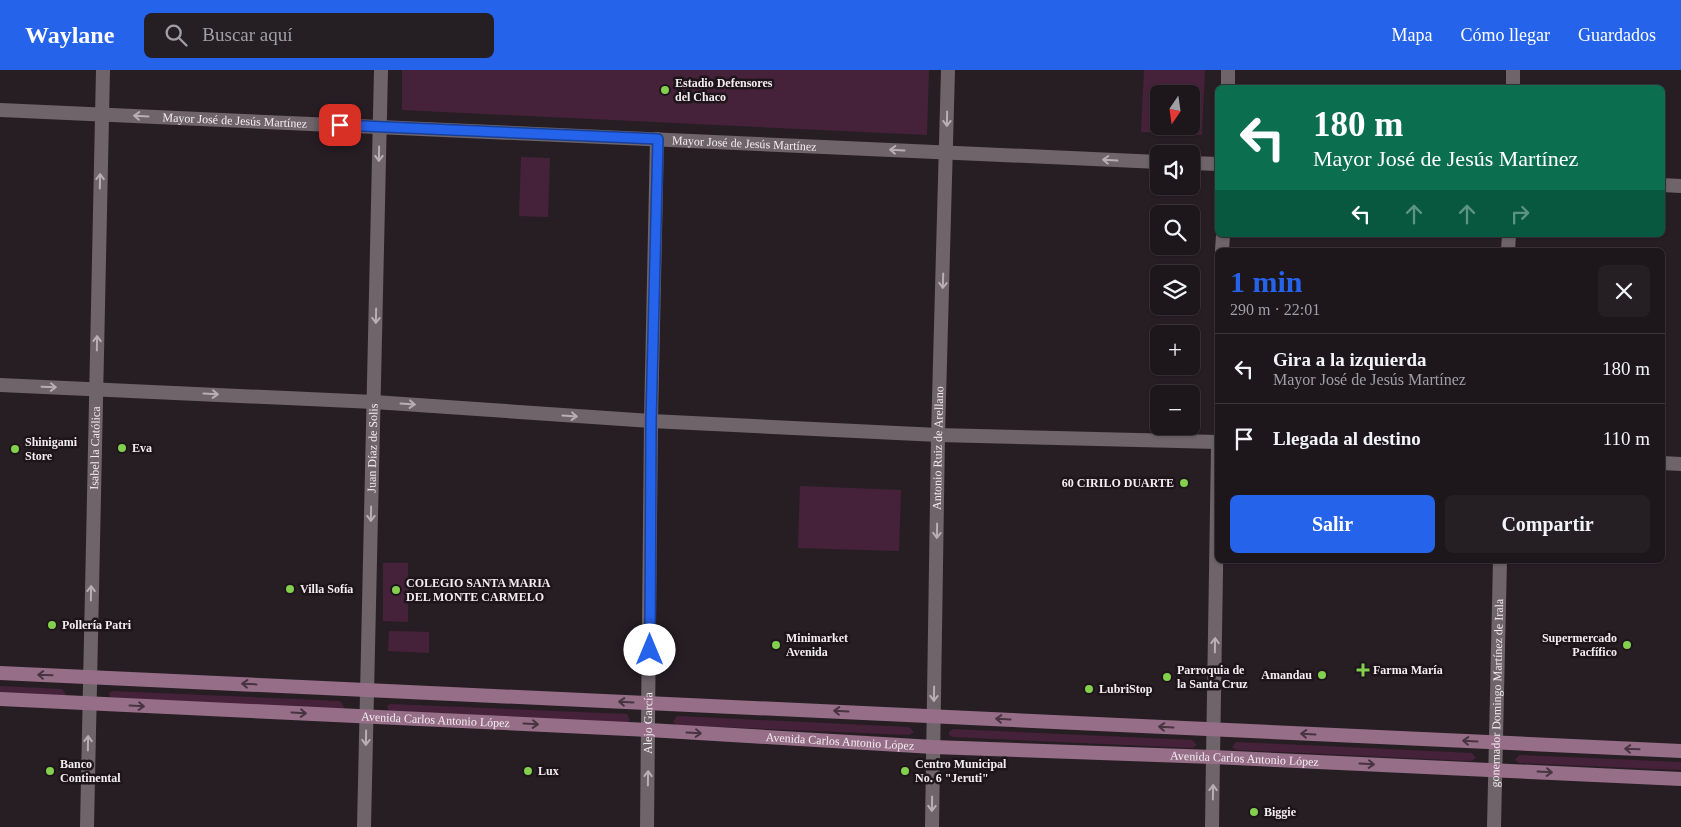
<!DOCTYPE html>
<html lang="es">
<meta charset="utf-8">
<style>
body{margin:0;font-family:"Times New Roman",serif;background:#251f24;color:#f1f3f6;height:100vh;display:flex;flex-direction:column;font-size:19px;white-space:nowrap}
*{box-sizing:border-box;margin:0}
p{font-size:16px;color:#a09fa3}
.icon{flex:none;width:28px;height:28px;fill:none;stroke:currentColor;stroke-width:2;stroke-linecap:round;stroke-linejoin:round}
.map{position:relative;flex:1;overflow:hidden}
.side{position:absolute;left:1215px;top:178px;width:450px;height:315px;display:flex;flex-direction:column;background:#1d161b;border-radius:8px;box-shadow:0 1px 4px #0004,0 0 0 1px #3b353a}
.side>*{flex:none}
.hud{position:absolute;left:1215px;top:15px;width:450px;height:152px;border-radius:8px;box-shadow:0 1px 4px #0004,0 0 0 1px #3b353a;background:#0b6e4f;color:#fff;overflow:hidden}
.needle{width:32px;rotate:193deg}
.controls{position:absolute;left:1150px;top:15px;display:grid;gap:10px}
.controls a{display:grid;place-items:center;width:50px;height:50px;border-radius:8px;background:#1d161b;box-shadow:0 1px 4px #0004,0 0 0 1px #3b353a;font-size:25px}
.pin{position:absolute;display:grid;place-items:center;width:42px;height:42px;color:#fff;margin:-21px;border-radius:10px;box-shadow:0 2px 8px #0006}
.me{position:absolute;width:55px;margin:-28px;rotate:0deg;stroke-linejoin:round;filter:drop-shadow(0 0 4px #0008)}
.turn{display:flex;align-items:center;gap:18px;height:105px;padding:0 15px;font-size:22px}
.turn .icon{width:65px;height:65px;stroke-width:2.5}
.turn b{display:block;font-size:35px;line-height:42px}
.lanes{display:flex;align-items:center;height:48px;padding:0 15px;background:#0003;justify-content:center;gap:25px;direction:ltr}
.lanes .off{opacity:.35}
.round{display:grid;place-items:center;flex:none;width:52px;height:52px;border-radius:8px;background:#251f24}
.headline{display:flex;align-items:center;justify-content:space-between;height:85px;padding:0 15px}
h1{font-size:30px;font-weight:600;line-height:38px;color:#2563eb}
.primary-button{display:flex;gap:10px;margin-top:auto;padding:10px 15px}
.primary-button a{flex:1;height:58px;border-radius:8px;background:#2563eb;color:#fff;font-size:20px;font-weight:600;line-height:58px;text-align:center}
.primary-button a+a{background:#251f24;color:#f1f3f6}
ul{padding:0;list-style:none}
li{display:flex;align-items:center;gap:15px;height:70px;padding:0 15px;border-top:1px solid #3b353a}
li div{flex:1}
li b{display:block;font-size:19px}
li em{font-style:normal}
header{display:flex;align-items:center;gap:30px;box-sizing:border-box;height:70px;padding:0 25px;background:#2563eb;color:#fff}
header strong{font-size:24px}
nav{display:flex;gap:28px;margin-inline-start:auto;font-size:18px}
.search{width:350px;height:45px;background:#251f24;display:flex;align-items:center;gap:12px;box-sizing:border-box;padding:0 18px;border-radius:8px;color:#a09fa3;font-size:19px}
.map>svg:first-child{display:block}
.green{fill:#46223a;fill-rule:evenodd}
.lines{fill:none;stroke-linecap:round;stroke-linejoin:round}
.minor{stroke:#6e646a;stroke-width:14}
.tertiary{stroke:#6e646a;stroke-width:14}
.secondary{stroke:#966e88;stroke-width:14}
.oneway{stroke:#b7afb4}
.oneway2{stroke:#473440}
.route-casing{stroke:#184099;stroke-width:12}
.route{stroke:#2563eb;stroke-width:9}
.poi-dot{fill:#83d04e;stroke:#1d151a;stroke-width:2}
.labels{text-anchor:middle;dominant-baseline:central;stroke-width:5;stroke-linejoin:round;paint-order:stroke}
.poi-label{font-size:12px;font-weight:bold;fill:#f2ecf0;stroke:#1d151a;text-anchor:start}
.street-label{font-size:12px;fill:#f2ecf0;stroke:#1d151a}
</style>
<header>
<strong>Waylane</strong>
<div class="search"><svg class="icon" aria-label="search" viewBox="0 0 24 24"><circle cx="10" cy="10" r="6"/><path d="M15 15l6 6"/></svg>Buscar aquí</div>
<nav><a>Mapa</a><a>Cómo llegar</a><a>Guardados</a></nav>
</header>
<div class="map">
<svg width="1681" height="757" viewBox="0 0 1681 757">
<rect width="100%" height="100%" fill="#271e24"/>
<!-- green -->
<path class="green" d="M 402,0 L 929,0 L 927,65 L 402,40 Z
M 1144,0 L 1205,0 L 1202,65 L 1141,62 ZM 1159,24 L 1191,24 L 1191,56 L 1159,56 Z
M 521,87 L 550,88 L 548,147 L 519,146 Z
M 800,416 L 901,420 L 899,481 L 798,478 Z
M 383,493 L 408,493 L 408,552 L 383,551 Z
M 389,561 L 429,562 L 429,583 L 388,581 Z
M 0,616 L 62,619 L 66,624 L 65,626 L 0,623 Z
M 112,621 L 340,631 L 344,637 L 343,639 L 110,629 L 109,624 Z
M 390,634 L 627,644 L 630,650 L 627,653 L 389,641 L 387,636 Z
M 677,646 L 909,657 L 914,662 L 909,665 L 677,655 L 673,652 Z
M 953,659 L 1192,670 L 1197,675 L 1192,678 L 953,667 L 949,665 L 949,662 Z
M 1236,672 L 1472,683 L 1476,688 L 1471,691 L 1236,680 L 1232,677 Z
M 1519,685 L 1681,692 L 1681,700 L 1519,693 L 1515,690 Z"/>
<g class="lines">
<!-- minor -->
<g class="minor">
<path d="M 1513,18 L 1513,0"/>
<path id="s1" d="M 0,40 L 1159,92"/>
<path d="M 1191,93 L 1218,94"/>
<path d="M 1662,115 L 1681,116"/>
<path d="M 1508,180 L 1509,165"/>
<path d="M 0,315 L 374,332 L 651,351 L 938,365 L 1218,372"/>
<path d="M 1662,393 L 1681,394"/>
<path id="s2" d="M 87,757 L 103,0"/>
<path id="s3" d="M 364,757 L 381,0"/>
<path id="s4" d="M 647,757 L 651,351 L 657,69"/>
<path id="s5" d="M 932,757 L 938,365 L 948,0"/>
<path d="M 1212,757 L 1213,687"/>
<path id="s6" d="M 1494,757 L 1500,490"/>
</g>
<!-- tertiary -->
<path class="tertiary" d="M 1228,18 L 1228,0
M 1222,180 L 1223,165
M 1213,687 L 1218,378"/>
<!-- secondary -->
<g class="secondary">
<path d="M 0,603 L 1681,681"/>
<path id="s7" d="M 0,629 L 649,660 L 933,677 L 1213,687 L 1681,709"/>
</g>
</g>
<!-- one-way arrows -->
<defs><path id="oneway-shaft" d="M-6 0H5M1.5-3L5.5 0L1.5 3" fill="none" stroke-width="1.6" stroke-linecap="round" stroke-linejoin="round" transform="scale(1.25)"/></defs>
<g class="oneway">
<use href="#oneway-shaft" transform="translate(141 46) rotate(-177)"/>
<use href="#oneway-shaft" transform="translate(947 49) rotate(91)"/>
<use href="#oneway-shaft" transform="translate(897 80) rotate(-177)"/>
<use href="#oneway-shaft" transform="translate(379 84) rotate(91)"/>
<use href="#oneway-shaft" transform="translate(1110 90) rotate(-177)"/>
<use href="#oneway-shaft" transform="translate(100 111) rotate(-89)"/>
<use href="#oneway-shaft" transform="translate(943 211) rotate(92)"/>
<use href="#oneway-shaft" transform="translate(376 246) rotate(91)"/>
<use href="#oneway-shaft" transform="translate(97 273) rotate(-89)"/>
<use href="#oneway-shaft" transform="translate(49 317) rotate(2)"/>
<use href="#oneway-shaft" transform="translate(211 324) rotate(3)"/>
<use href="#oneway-shaft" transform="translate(408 334) rotate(4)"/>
<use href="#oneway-shaft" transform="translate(570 346) rotate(4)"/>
<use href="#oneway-shaft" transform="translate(371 444) rotate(91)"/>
<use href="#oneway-shaft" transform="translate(937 461) rotate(91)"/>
<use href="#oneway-shaft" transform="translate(91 523) rotate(-89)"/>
<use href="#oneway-shaft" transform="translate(1215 575) rotate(-89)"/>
<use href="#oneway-shaft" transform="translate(934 624) rotate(91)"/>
<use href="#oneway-shaft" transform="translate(366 668) rotate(91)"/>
<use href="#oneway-shaft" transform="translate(88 673) rotate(-89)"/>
<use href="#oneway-shaft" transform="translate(648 708) rotate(-89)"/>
<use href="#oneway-shaft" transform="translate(1213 722) rotate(-89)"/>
<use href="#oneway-shaft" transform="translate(932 734) rotate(91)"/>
</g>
<g class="oneway2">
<use href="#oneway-shaft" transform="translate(45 605) rotate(-178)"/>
<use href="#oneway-shaft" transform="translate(249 614) rotate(-177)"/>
<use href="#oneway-shaft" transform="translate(626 632) rotate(-177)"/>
<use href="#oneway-shaft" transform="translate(137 636) rotate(3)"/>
<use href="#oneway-shaft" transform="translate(841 641) rotate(-177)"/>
<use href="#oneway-shaft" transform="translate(299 643) rotate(3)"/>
<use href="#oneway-shaft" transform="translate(1003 649) rotate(-177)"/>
<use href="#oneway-shaft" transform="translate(531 654) rotate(3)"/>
<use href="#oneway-shaft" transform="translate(1166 657) rotate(-177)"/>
<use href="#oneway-shaft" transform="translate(694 663) rotate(3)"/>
<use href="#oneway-shaft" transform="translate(1308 664) rotate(-177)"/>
<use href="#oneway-shaft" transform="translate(1470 671) rotate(-177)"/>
<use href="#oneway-shaft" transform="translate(1632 679) rotate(-178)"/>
<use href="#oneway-shaft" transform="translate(1367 694) rotate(3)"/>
<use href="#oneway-shaft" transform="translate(1545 702) rotate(3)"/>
</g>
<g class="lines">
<defs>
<path id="route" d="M 340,55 L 658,69 L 651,351 L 650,580"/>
</defs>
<!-- route casing -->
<use href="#route" class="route-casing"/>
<!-- route -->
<use href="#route" class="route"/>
</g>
<!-- markers -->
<g class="poi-dot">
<circle cx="665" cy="20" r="5"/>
<circle cx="122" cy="378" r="5"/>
<circle cx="15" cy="379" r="5"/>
<circle cx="1184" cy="413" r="5"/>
<circle cx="290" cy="519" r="5"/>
<circle cx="396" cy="520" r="5"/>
<circle cx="52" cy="555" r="5"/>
<circle cx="776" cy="575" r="5"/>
<circle cx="1627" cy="575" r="5"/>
<path d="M1360.5 592.5h5v5h5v5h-5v5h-5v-5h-5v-5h5z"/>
<circle cx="1322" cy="605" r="5"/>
<circle cx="1167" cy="607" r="5"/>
<circle cx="1089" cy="619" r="5"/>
<circle cx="50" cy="701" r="5"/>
<circle cx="528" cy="701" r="5"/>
<circle cx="905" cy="701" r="5"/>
<circle cx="1254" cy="742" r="5"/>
</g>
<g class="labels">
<!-- poi labels -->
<g class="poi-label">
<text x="675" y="13">Estadio Defensores<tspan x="675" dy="14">del Chaco</tspan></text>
<text x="25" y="372">Shinigami<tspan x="25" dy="14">Store</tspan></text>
<text x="132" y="378">Eva</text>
<text x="1174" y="413" text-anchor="end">60 CIRILO DUARTE</text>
<text x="406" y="513">COLEGIO SANTA MARIA<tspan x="406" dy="14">DEL MONTE CARMELO</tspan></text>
<text x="300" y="519">Villa Sofía</text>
<text x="62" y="555">Pollería Patri</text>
<text x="786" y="568">Minimarket<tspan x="786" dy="14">Avenida</tspan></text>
<text x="1617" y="568" text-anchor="end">Supermercado<tspan x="1617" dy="14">Pacfífico</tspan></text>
<text x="1177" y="600">Parroquia de<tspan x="1177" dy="14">la Santa Cruz</tspan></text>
<text x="1373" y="600">Farma María</text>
<text x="1312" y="605" text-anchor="end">Amandau</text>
<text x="1099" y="619">LubriStop</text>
<text x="60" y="694">Banco<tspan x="60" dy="14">Continental</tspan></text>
<text x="915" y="694">Centro Municipal<tspan x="915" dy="14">No. 6 "Jeruti"</tspan></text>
<text x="538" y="701">Lux</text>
<text x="1264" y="742">Biggie</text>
</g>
<!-- street labels -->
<g class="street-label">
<text stroke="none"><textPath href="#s1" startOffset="235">Mayor José de Jesús Martínez</textPath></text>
<text stroke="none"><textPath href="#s1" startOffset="745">Mayor José de Jesús Martínez</textPath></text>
<text stroke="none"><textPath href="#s2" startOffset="379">Isabel la Católica</textPath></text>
<text stroke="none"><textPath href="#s5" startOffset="379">Antonio Ruiz de Arellano</textPath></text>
<text stroke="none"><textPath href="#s3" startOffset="379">Juan Díaz de Solis</textPath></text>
<text stroke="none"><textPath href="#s6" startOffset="134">gonernador Domingo Martínez de Irala</textPath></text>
<text stroke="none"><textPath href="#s7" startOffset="436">Avenida Carlos Antonio López</textPath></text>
<text stroke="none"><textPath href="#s4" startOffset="104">Alejo García</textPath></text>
<text stroke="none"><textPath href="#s7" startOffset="841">Avenida Carlos Antonio López</textPath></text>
<text stroke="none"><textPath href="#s7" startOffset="1246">Avenida Carlos Antonio López</textPath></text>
</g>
</g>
</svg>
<div class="controls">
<a><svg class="needle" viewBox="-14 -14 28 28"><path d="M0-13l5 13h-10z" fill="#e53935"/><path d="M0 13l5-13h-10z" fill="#a09fa3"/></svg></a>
<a><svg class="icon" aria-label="sound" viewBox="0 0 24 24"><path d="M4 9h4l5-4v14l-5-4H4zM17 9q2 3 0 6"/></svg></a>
<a><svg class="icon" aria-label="search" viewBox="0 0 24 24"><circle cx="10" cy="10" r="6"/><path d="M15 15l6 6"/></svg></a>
<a><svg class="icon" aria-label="layers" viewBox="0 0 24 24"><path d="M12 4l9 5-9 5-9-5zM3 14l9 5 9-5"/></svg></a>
<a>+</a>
<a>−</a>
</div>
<div class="pin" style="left:340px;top:55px;background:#d93025"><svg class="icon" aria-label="arrive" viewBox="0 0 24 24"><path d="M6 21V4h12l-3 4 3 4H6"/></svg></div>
<svg class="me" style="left:650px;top:580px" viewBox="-20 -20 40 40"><circle r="19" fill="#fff"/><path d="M0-13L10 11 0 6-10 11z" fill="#2563eb"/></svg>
<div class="hud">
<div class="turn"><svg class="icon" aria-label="left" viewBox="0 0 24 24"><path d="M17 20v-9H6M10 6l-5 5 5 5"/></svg><div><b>180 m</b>Mayor José de Jesús Martínez</div></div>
<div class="lanes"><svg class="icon" aria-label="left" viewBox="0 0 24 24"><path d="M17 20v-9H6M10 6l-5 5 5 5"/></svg><svg class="icon off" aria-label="ahead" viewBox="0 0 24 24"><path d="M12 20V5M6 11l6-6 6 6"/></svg><svg class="icon off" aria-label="ahead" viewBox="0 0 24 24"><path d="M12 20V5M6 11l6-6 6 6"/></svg><svg class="icon off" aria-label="right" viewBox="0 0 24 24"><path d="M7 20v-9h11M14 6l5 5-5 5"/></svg></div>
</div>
<section class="side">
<div class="headline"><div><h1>1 min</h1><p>290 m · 22:01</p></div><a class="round"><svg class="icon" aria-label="close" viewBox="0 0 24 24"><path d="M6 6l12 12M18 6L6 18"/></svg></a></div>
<ul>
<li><svg class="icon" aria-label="left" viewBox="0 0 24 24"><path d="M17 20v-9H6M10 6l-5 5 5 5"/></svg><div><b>Gira a la izquierda</b><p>Mayor José de Jesús Martínez</p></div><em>180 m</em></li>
<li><svg class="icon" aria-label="arrive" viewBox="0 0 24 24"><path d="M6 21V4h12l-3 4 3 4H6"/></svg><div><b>Llegada al destino</b></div><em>110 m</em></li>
</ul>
<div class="primary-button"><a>Salir</a><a>Compartir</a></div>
</section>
</div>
